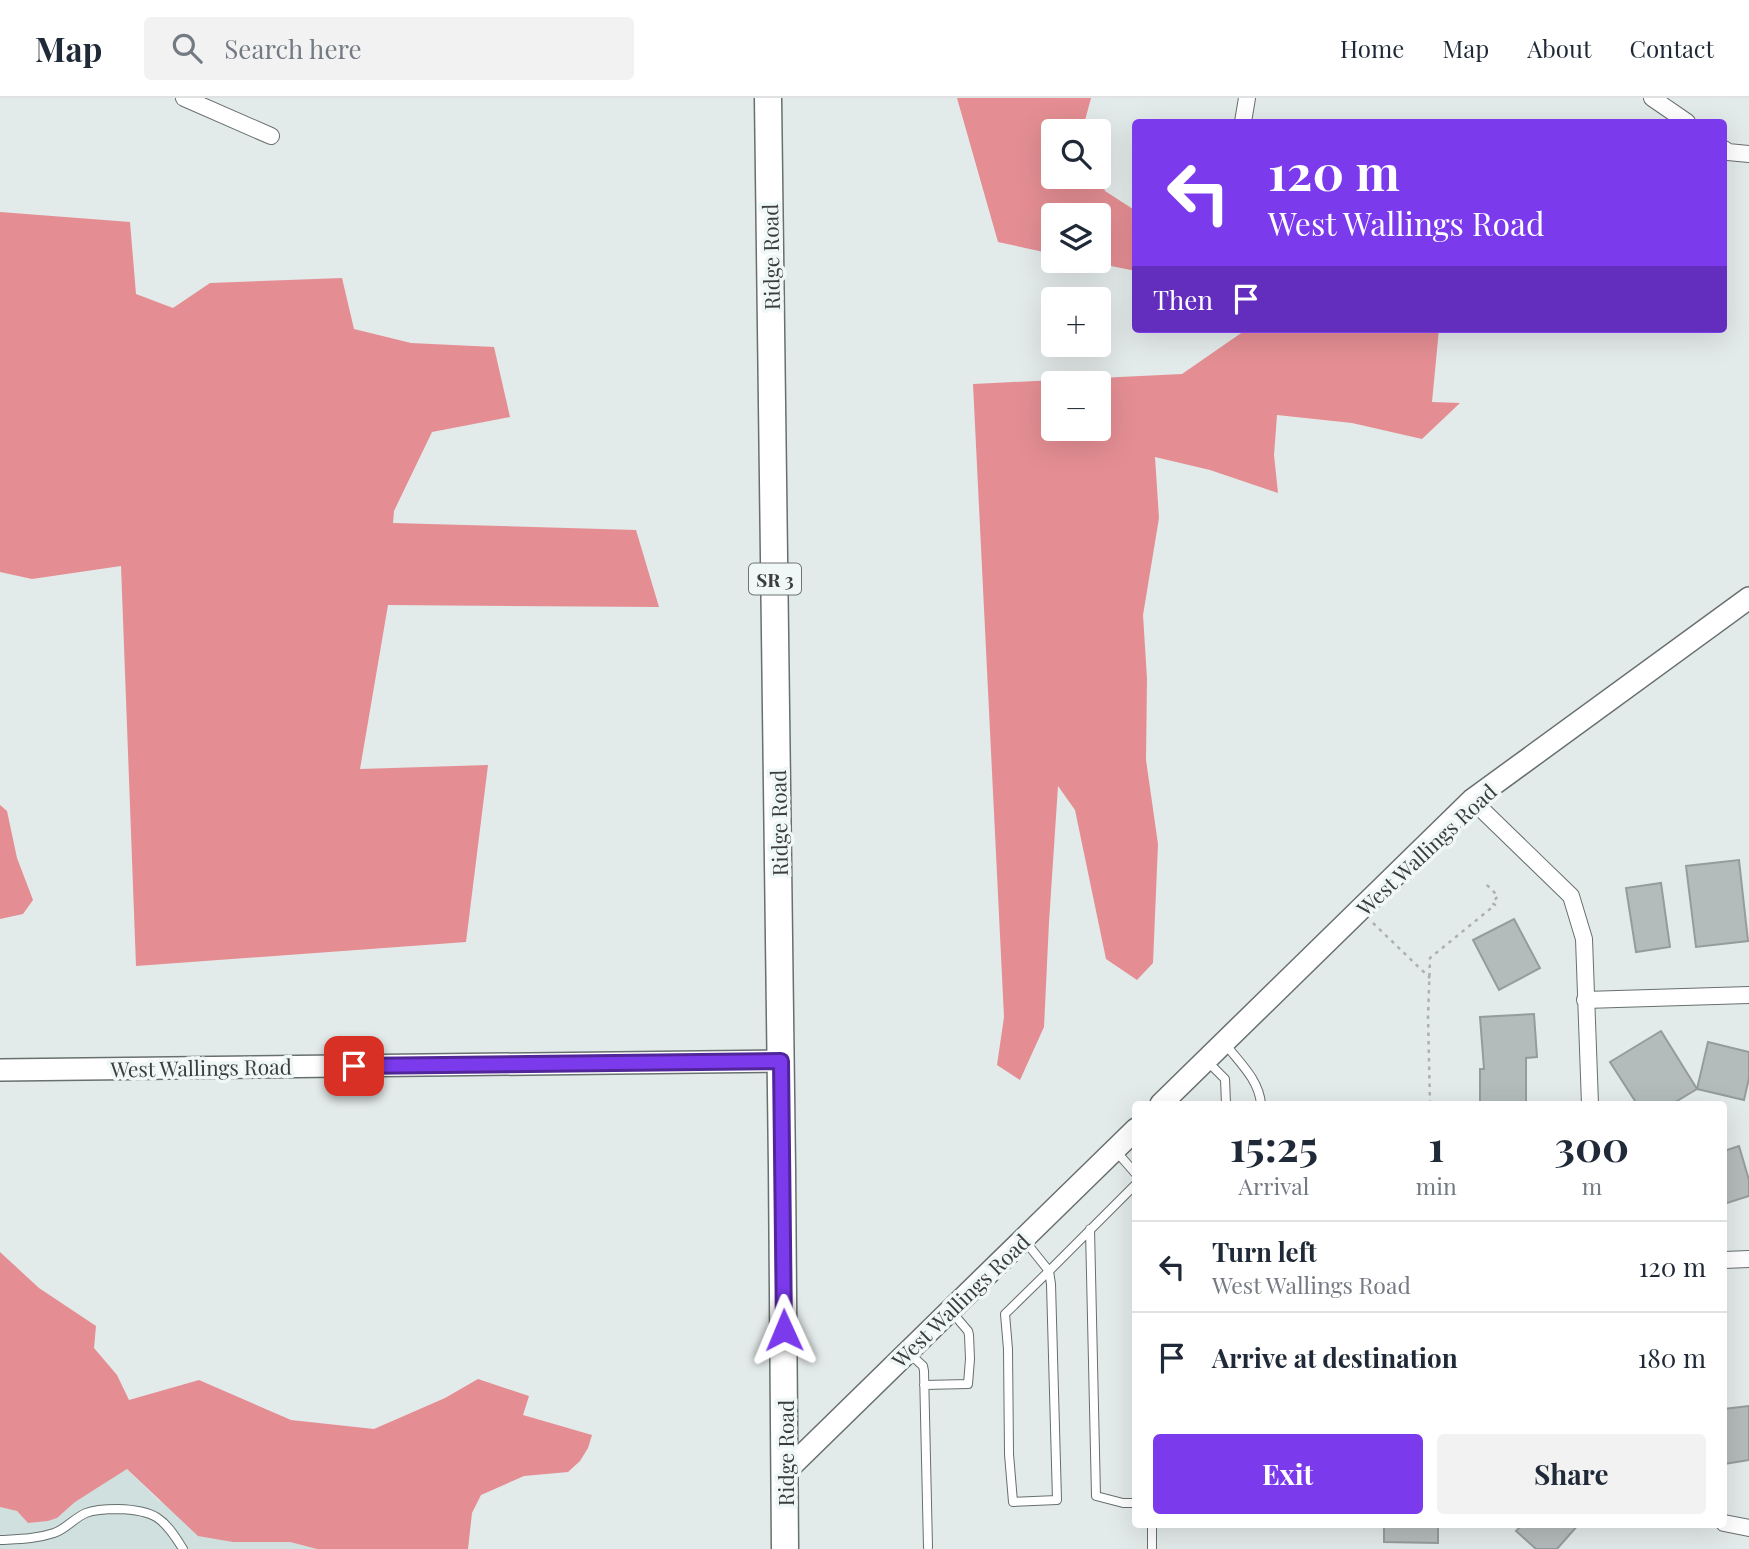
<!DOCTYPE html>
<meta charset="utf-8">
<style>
body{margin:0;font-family:"Playfair Display",serif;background:#f2f2f3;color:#1f2937;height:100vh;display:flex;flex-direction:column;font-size:26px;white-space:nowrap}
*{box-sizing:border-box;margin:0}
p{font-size:23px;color:#747a83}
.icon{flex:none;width:38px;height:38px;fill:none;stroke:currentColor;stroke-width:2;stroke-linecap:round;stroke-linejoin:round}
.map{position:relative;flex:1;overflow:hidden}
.side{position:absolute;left:1132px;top:1003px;width:595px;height:427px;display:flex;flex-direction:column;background:#fff;border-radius:7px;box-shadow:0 7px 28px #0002}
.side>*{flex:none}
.guide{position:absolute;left:1132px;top:21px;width:595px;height:214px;border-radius:7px;box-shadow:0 7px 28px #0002;background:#7c3aed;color:#fff;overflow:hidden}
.controls{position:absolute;left:1041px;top:21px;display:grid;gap:14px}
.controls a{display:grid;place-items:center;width:70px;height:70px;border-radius:7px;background:#fff;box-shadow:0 7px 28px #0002;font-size:35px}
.pin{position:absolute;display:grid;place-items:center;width:60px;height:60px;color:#fff;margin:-30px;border-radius:14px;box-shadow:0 4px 10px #0006}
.me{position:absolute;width:77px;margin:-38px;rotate:359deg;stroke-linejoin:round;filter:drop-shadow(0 0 5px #0008)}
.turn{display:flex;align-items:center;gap:24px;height:147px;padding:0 21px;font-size:32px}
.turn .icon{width:91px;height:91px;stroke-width:2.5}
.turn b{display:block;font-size:49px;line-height:60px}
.then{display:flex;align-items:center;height:66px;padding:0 21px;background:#0003;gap:14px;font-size:26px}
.eta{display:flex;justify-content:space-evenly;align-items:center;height:119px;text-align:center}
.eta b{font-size:42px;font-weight:700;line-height:49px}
.action{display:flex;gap:14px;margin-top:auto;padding:14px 21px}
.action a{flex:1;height:80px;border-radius:7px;background:#7c3aed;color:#fff;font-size:28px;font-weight:700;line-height:80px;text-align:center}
.action a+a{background:#f2f2f3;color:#1f2937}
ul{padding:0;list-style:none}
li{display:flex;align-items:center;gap:21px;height:91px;padding:0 21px;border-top:2px solid #e0e1e3}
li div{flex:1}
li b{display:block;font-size:26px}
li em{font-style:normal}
header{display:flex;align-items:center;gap:42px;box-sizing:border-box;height:98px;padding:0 35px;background:#fff;border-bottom:2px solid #e0e1e3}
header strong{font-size:33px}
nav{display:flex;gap:38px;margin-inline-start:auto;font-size:24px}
.search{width:490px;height:63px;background:#f2f2f3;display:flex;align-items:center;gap:18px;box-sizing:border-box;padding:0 24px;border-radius:7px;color:#747a83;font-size:26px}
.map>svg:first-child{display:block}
.built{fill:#cfe0df}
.forest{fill:#e48e93;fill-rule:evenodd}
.building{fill:#b4bbbb;stroke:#959c9c;stroke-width:2}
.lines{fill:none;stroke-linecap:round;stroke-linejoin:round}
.service-casing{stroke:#686f6f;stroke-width:10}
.minor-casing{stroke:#686f6f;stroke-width:18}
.tertiary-casing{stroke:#686f6f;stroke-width:24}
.primary-casing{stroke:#686f6f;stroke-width:29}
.path{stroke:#abb0b0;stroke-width:2.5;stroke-dasharray:3.5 5;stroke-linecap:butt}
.service{stroke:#fff;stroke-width:8}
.minor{stroke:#fff;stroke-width:16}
.tertiary{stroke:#fff;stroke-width:21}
.primary{stroke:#fff;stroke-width:26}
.route-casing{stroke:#51269a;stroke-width:18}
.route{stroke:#7c3aed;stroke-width:12}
.labels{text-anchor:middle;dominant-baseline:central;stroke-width:7;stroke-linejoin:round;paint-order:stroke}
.shield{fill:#f0f8f7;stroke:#717574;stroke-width:2}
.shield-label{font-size:19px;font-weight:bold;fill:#3a3d3c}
.street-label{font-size:21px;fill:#3a3d3c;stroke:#f0f8f7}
</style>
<header>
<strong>Map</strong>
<div class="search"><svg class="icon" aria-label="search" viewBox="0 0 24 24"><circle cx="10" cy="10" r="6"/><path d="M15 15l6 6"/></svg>Search here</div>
<nav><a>Home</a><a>Map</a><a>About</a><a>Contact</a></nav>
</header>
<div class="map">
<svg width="1749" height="1451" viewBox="0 0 1749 1451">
<rect width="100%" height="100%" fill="#e3eaea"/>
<!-- built -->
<path class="built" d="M 127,1371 L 159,1403 L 233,1444 L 290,1444 L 317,1451 L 0,1451 L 0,1409 L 17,1413 L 28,1425 L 48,1423 L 57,1420 L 75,1404 Z"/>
<!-- forest -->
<path class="forest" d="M 957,0 L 1091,0 L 1084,26 L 1086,33 L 1054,33 L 1054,79 L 1099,79 L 1099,74 L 1105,93 L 1136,113 L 1136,173 L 1086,163 L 1099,163 L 1099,117 L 1054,117 L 1053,156 L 998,144 Z
M 0,114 L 130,124 L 136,196 L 173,210 L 210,185 L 342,180 L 354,231 L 411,245 L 494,249 L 510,319 L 432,334 L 394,413 L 393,425 L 636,432 L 659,509 L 388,507 L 360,671 L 488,667 L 466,844 L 136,868 L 121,468 L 32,481 L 0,474 Z
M 1247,231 L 1439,231 L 1432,304 L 1460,305 L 1422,341 L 1352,325 L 1277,317 L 1274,357 L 1278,395 L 1210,372 L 1155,359 L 1159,420 L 1143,517 L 1147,581 L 1146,662 L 1158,746 L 1153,865 L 1137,882 L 1106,861 L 1075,712 L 1058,688 L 1049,824 L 1044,929 L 1020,982 L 997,967 L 1004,919 L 973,286 L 1182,276 ZM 1099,285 L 1099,331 L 1054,331 L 1054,285 Z
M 0,707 L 7,713 L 17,760 L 33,802 L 23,816 L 0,821 Z
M 0,1154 L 39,1190 L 96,1228 L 94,1250 L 117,1277 L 129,1302 L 199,1282 L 291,1322 L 374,1331 L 445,1300 L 478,1281 L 529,1298 L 523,1317 L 592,1337 L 588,1350 L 580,1363 L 568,1374 L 524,1378 L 481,1397 L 472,1415 L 468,1451 L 317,1451 L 290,1444 L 233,1444 L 198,1438 L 127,1371 L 75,1404 L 57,1420 L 48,1423 L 28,1425 L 17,1413 L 0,1409 Z"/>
<!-- building -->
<path class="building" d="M 1739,762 L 1748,843 L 1696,849 L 1686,768 Z
M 1661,785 L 1670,849 L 1636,854 L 1626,790 Z
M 1514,821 L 1540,870 L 1499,892 L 1473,842 Z
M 1534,916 L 1537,959 L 1526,960 L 1526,1006 L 1480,1006 L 1480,971 L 1484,971 L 1480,919 Z
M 1661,933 L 1697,991 L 1672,1006 L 1637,1006 L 1610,964 Z
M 1708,944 L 1749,954 L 1749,980 L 1744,1002 L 1697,991 Z
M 1739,1048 L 1749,1082 L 1749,1098 L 1724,1106 L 1724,1053 Z
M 1749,1308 L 1749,1362 L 1724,1366 L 1724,1311 Z
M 1384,1426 L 1438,1426 L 1438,1445 L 1384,1444 Z
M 1523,1426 L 1579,1426 L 1557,1451 L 1536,1451 L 1516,1433 Z"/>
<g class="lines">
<defs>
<path id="service" d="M 1226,947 C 1240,965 1259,982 1261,1006
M 1208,964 L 1225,981 L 1226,1006
M 1115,1052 L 1136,1076
M 1090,1131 L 1096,1398 L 1123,1405 L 1136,1405
M 1025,1143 L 1049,1173 L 1136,1086
M 1049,1173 L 1051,1186 L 1057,1402 L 1013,1404 L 1009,1356 L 1008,1251 L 1005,1216 Z
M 909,1255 L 923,1268 L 924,1273 L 928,1449
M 924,1287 L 968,1286 L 970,1261 L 969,1237 L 968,1233 L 951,1213
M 1152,1426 L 1152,1451
M 0,1442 C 19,1441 36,1441 54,1435 C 66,1431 74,1420 86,1415 C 96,1411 108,1411 118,1411 C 155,1412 164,1420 183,1451"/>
<path id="minor" d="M 184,0 L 271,38
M 1652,0 L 1687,24
M 1243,24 L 1247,0
M 1724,51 L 1728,54 L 1749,56
M 1472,702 L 1571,798 L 1584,841 L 1590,1006
M 1585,902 L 1749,897
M 1724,1162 L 1749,1161
M 1724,1425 L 1749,1430"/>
<path id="tertiary" d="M 0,972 L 781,963
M 1161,1006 L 1472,702 L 1749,500
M 785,1374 L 1136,1031"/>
<path id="primary" d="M 768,0 L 782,1070 L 785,1451"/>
</defs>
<!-- service casing -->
<use href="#service" class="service-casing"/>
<!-- minor casing -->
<use href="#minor" class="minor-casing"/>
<!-- tertiary casing -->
<use href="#tertiary" class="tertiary-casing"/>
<!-- primary casing -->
<use href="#primary" class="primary-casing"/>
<!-- path -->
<path class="path" d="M 1373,825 L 1430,880
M 1430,1006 L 1428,919 L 1430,860 L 1495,807 L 1492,805 L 1498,798 L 1485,785"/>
<!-- service -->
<use href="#service" class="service"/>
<!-- minor -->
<use href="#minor" class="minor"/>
<!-- tertiary -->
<use href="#tertiary" class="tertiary"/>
<!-- primary -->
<use href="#primary" class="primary"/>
</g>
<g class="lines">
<defs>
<path id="route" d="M 354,968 L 781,963 L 784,1232"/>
</defs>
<!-- route casing -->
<use href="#route" class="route-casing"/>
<!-- route -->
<use href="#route" class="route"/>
</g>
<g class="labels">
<!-- shield labels -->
<rect class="shield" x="749" y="465.5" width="52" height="31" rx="5"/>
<g class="shield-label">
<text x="775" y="481">SR 3</text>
</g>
<!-- street labels -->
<g class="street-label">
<text transform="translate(770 159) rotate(-91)">Ridge Road</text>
<text transform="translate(778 725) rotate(-91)">Ridge Road</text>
<text transform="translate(1426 751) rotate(-43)">West Wallings Road</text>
<text transform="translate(201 969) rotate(-1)">West Wallings Road</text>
<text transform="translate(960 1202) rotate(-44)">West Wallings Road</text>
<text transform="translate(785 1355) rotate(-90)">Ridge Road</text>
</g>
</g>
</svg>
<div class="controls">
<a><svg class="icon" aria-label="search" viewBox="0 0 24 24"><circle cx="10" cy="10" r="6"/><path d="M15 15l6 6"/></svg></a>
<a><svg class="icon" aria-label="layers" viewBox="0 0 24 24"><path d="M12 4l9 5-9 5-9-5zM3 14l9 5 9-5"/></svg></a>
<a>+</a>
<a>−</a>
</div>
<div class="pin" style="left:354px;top:968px;background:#d93025"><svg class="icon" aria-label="arrive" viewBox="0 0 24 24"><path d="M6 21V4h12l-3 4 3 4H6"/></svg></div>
<svg class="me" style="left:784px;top:1232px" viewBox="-20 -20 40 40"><path d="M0-17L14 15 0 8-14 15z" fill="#7c3aed" stroke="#fff" stroke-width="4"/></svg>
<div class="guide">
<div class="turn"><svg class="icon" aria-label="left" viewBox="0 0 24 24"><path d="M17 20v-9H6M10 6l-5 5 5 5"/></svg><div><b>120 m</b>West Wallings Road</div></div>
<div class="then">Then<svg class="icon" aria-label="arrive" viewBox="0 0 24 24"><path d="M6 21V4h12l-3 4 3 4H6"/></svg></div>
</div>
<section class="side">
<div class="eta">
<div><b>15:25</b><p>Arrival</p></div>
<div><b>1</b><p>min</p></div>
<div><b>300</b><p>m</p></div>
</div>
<ul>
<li><svg class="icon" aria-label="left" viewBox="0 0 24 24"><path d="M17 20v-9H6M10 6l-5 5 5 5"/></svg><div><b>Turn left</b><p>West Wallings Road</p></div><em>120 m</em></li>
<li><svg class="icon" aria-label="arrive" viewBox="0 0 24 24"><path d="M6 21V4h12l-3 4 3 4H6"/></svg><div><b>Arrive at destination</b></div><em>180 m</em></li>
</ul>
<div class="action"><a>Exit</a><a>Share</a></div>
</section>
</div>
